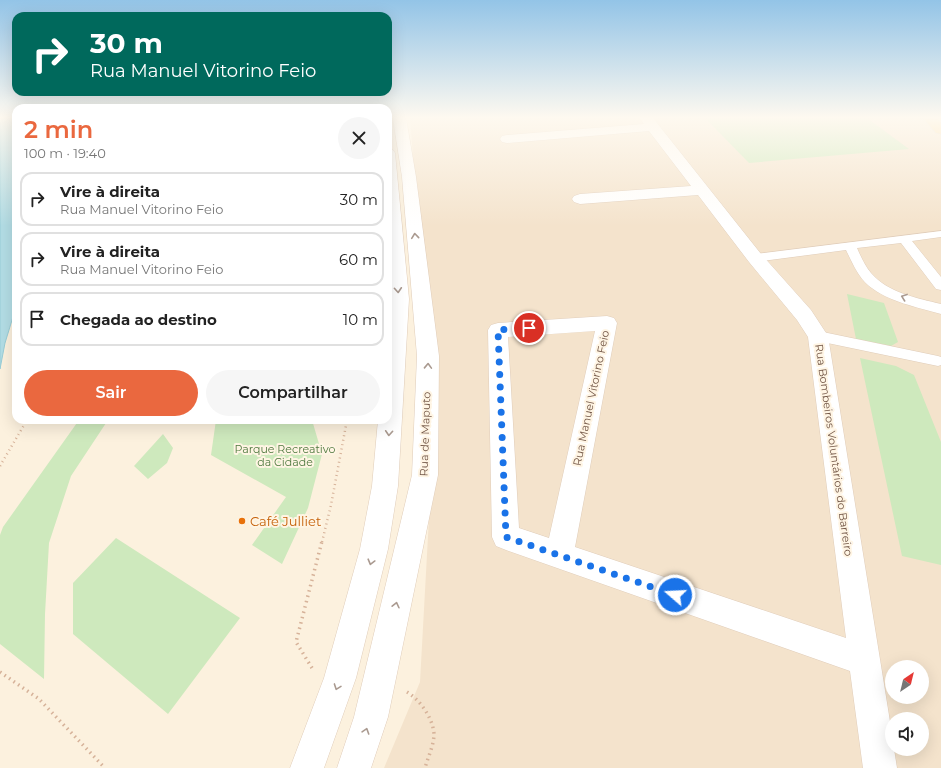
<!DOCTYPE html>
<html lang="pt">
<meta charset="utf-8">
<style>
body{margin:0;font-family:Montserrat,sans-serif;background:#f6f6f6;color:#222;height:100vh;display:flex;flex-direction:column;font-size:15px;white-space:nowrap}
*{box-sizing:border-box;margin:0}
p{font-size:13px;color:#767676}
.icon{flex:none;width:22px;height:22px;fill:none;stroke:currentColor;stroke-width:2;stroke-linecap:round;stroke-linejoin:round}
.map{position:relative;flex:1;overflow:hidden}
.details{position:absolute;left:12px;top:104px;width:380px;height:320px;display:flex;flex-direction:column;background:#fff;border-radius:12px;box-shadow:0 4px 16px #0002}
.details>*{flex:none}
.top-card{position:absolute;left:12px;top:12px;width:380px;height:84px;border-radius:12px;box-shadow:0 4px 16px #0002;background:#00695c;color:#fff;overflow:hidden}
.needle{width:26px;rotate:35deg}
.tools{position:absolute;left:885px;top:660px;display:grid;gap:8px}
.tools a{display:grid;place-items:center;width:44px;height:44px;border-radius:50%;background:#fff;box-shadow:0 4px 16px #0002;font-size:20px}
.pin{position:absolute;display:grid;place-items:center;width:34px;height:34px;color:#fff;margin:-17px;border:2px solid #fff;border-radius:50%;box-shadow:0 1px 4px #0007}
.me{position:absolute;width:44px;margin:-22px;rotate:289deg;stroke-linejoin:round;filter:drop-shadow(0 0 3px #0008)}
.turn{display:flex;align-items:center;gap:14px;height:84px;padding:0 12px;font-size:18px}
.turn .icon{width:52px;height:52px;stroke-width:2.5}
.turn b{display:block;font-size:28px;line-height:34px}
.round{display:grid;place-items:center;flex:none;width:42px;height:42px;border-radius:21px;background:#f6f6f6}
.overview{display:flex;align-items:center;justify-content:space-between;height:68px;padding:0 12px}
h1{font-size:24px;font-weight:600;line-height:30px;color:#ea683f}
.primary-button{display:flex;gap:8px;margin-top:auto;padding:8px 12px}
.primary-button a{flex:1;height:46px;border-radius:24px;background:#ea683f;color:#fff;font-size:16px;font-weight:600;line-height:46px;text-align:center}
.primary-button a+a{background:#f6f6f6;color:#222}
ul{padding:0;list-style:none}
li{display:flex;align-items:center;gap:12px;height:54px;margin:0 8px 6px;padding:0 4px;border:2px solid #e0e0e0;border-radius:12px}
li div{flex:1}
li b{display:block;font-size:15px}
li em{font-style:normal}
.map>svg:first-child{display:block}
.residential{fill:#f4e3cc;fill-rule:evenodd}
.green{fill:#cee9bd}
.water{fill:#b3dde5;stroke:#99cdd7}
.lines{fill:none;stroke-linecap:round;stroke-linejoin:round}
.lane-casing{stroke:#e0cdba;stroke-width:1}
.street-casing{stroke:#e0cdba;stroke-width:1}
.primary-casing{stroke:#ddd6d3;stroke-width:1}
.path-far1{stroke:#d6b299;stroke-width:2.5;stroke-dasharray:1 3.5;stroke-linecap:butt}
.path{stroke:#d6b299;stroke-width:3.5;stroke-dasharray:1.5 4;stroke-linecap:butt}
.lane{fill:#fff;fill-rule:evenodd}
.street{fill:#fff;fill-rule:evenodd}
.primary{fill:#fdd894;fill-rule:evenodd}
.oneway{stroke:#aa9a90}
.route{stroke:#1a73e8;stroke-width:7;stroke-dasharray:0 12.6}
.food-dot{fill:#e8710a;stroke:#fff5e4;stroke-width:1.5}
.labels{text-anchor:middle;dominant-baseline:central;stroke-width:4;stroke-linejoin:round;paint-order:stroke}
.street-label{font-size:11px;fill:#725646;stroke:#fff5e4}
.park-label{font-size:11px;fill:#4e783e;stroke:#fff5e4}
.near-food-label{font-size:13px;fill:#c56008;stroke:#fff5e4;text-anchor:start}
</style>
<div class="map">
<svg width="941" height="768" viewBox="0 0 941 768">
<rect width="100%" height="100%" fill="#fcf1de"/>
<!-- residential -->
<path class="residential" d="M 410,118 L 941,118 L 941,768 L 384,768 L 420,682 L 438,354 L 416,196 ZM 892,667 L 922,667 L 922,697 L 892,697 ZM 892,719 L 922,719 L 922,749 L 892,749 Z"/>
<!-- green -->
<path class="green" d="M 705,118 L 867,118 L 909,149 L 749,163 Z
M 847,294 L 884,303 L 898,342 L 891,346 L 856,339 Z
M 860,358 L 896,366 L 914,375 L 941,442 L 941,565 L 902,556 Z
M 79,420 L 108,420 L 71,476 L 49,543 L 45,614 L 44,679 L 0,644 L 0,535 L 3,527 Z
M 216,420 L 312,420 L 322,454 L 308,508 L 282,564 L 252,545 L 286,497 L 211,455 Z
M 163,434 L 173,448 L 167,463 L 148,479 L 134,466 Z
M 116,538 L 240,618 L 168,714 L 73,634 L 73,583 Z"/>
<!-- water -->
<path class="water" d="M 0,118 L 16,118 L 16,307 L 5,343 L 0,369 Z"/>
<g class="lines">
<defs>
<path id="lane" d="M 941,231 L 941,237 L 912,241 L 941,277 L 941,290 L 936,289 L 901,243 L 857,248 C 861,257 865,266 871,273 C 888,293 917,298 941,304 L 941,314 C 917,307 889,302 869,286 C 858,277 852,262 846,250 L 755,262 L 751,261 L 749,258 L 751,255 L 755,254 Z
M 818,331 L 938,356 L 941,357 L 941,365 L 938,366 L 813,340 L 811,336 L 813,332 Z"/>
<path id="street" d="M 393,118 L 406,118 L 416,177 L 439,356 L 438,475 L 388,717 L 371,768 L 337,768 L 354,717 L 412,475 L 417,356 L 402,177 Z
M 640,118 L 653,118 L 761,254 L 811,310 L 828,336 L 892,734 L 892,749 L 894,749 L 897,768 L 863,768 L 850,671 L 506,550 L 496,546 L 492,537 L 488,330 L 491,325 L 498,323 L 607,316 L 614,318 L 617,323 L 575,547 L 846,638 L 808,337 L 797,320 L 749,262 L 698,195 L 580,204 L 574,202 L 572,199 L 574,196 L 580,194 L 691,186 L 649,131 L 507,143 L 502,142 L 500,139 L 502,136 L 507,135 L 644,124 ZM 595,331 L 549,538 L 519,528 L 508,337 Z
M 388,149 L 393,150 L 395,153 L 409,299 L 398,486 L 388,549 L 356,678 L 324,768 L 290,768 L 324,678 L 360,549 L 372,486 L 378,420 L 388,420 L 388,315 L 389,299 L 388,274 Z"/>
<path id="primary" d="M 923,118 L 937,118 L 941,123 L 941,134 L 936,133 Z"/>
</defs>
<!-- lane casing -->
<use href="#lane" class="lane-casing"/>
<!-- street casing -->
<use href="#street" class="street-casing"/>
<!-- primary casing -->
<use href="#primary" class="primary-casing"/>
<!-- path-far1 -->
<path class="path-far1" d="M 0,466 L 27,420
M 322,542 L 331,505 L 347,420"/>
<!-- path -->
<path class="path" d="M 312,668 L 296,642 L 322,541
M 0,672 L 39,699 L 105,768
M 407,692 C 420,700 433,718 434,734 C 434,745 428,757 425,768"/>
<!-- lane -->
<use href="#lane" class="lane"/>
<!-- street -->
<use href="#street" class="street"/>
<!-- primary -->
<use href="#primary" class="primary"/>
</g>
<!-- one-way arrows -->
<defs><path id="oneway-chevron" d="M-2-3.5L2.5 0L-2 3.5" fill="none" stroke-width="1.6" stroke-linecap="round" stroke-linejoin="round"/></defs>
<g class="oneway">
<use href="#oneway-chevron" transform="translate(415 236) rotate(-96)"/>
<use href="#oneway-chevron" transform="translate(398 290) rotate(86)"/>
<use href="#oneway-chevron" transform="translate(904 297) rotate(-160)"/>
<use href="#oneway-chevron" transform="translate(428 366) rotate(-88)"/>
<use href="#oneway-chevron" transform="translate(389 433) rotate(94)"/>
<use href="#oneway-chevron" transform="translate(371 562) rotate(105)"/>
<use href="#oneway-chevron" transform="translate(396 605) rotate(-77)"/>
<use href="#oneway-chevron" transform="translate(337 687) rotate(110)"/>
<use href="#oneway-chevron" transform="translate(366 731) rotate(-72)"/>
</g>
<!-- sky -->
<linearGradient id="sky" x2="0" y2="1"><stop stop-color="#93c4e7"/><stop offset="0.52" stop-color="#fef9f0"/><stop offset="1" stop-color="#fef9f0" stop-opacity="0"/></linearGradient>
<rect width="941" height="226" fill="url(#sky)"/>
<g class="lines">
<!-- route -->
<path class="route" d="M 529,328 L 498,330 L 506,537 L 675,595"/>
</g>
<!-- markers -->
<circle class="food-dot" cx="242" cy="521" r="4"/>
<g class="labels">
<!-- street labels -->
<g class="street-label">
<text transform="translate(591 398) rotate(-78)">Rua Manuel Vitorino Feio</text>
<text transform="translate(425 434) rotate(-88)">Rua de Maputo</text>
<text transform="translate(834 450) rotate(82)">Rua Bombeiros Voluntários do Barreiro</text>
</g>
<!-- park labels -->
<g class="park-label">
<text x="285" y="449">Parque Recreativo<tspan x="285" dy="13">da Cidade</tspan></text>
</g>
<!-- near-food labels -->
<g class="near-food-label">
<text x="250" y="521">Café Julliet</text>
</g>
</g>
</svg>
<div class="tools">
<a><svg class="needle" viewBox="-14 -14 28 28"><path d="M0-13l5 13h-10z" fill="#e53935"/><path d="M0 13l5-13h-10z" fill="#767676"/></svg></a>
<a><svg class="icon" aria-label="sound" viewBox="0 0 24 24"><path d="M4 9h4l5-4v14l-5-4H4zM17 9q2 3 0 6"/></svg></a>
</div>
<div class="pin" style="left:529px;top:328px;background:#d93025"><svg class="icon" aria-label="arrive" viewBox="0 0 24 24"><path d="M6 21V4h12l-3 4 3 4H6"/></svg></div>
<svg class="me" style="left:675px;top:595px" viewBox="-20 -20 40 40"><circle r="17" fill="#1a73e8" stroke="#fff" stroke-width="3"/><path d="M0-11L8 9 0 5-8 9z" fill="#fff"/></svg>
<div class="top-card">
<div class="turn"><svg class="icon" aria-label="right" viewBox="0 0 24 24"><path d="M7 20v-9h11M14 6l5 5-5 5"/></svg><div><b>30 m</b>Rua Manuel Vitorino Feio</div></div>
</div>
<section class="details">
<div class="overview"><div><h1>2 min</h1><p>100 m · 19:40</p></div><a class="round"><svg class="icon" aria-label="close" viewBox="0 0 24 24"><path d="M6 6l12 12M18 6L6 18"/></svg></a></div>
<ul>
<li><svg class="icon" aria-label="right" viewBox="0 0 24 24"><path d="M7 20v-9h11M14 6l5 5-5 5"/></svg><div><b>Vire à direita</b><p>Rua Manuel Vitorino Feio</p></div><em>30 m</em></li>
<li><svg class="icon" aria-label="right" viewBox="0 0 24 24"><path d="M7 20v-9h11M14 6l5 5-5 5"/></svg><div><b>Vire à direita</b><p>Rua Manuel Vitorino Feio</p></div><em>60 m</em></li>
<li><svg class="icon" aria-label="arrive" viewBox="0 0 24 24"><path d="M6 21V4h12l-3 4 3 4H6"/></svg><div><b>Chegada ao destino</b></div><em>10 m</em></li>
</ul>
<div class="primary-button"><a>Sair</a><a>Compartilhar</a></div>
</section>
</div>
